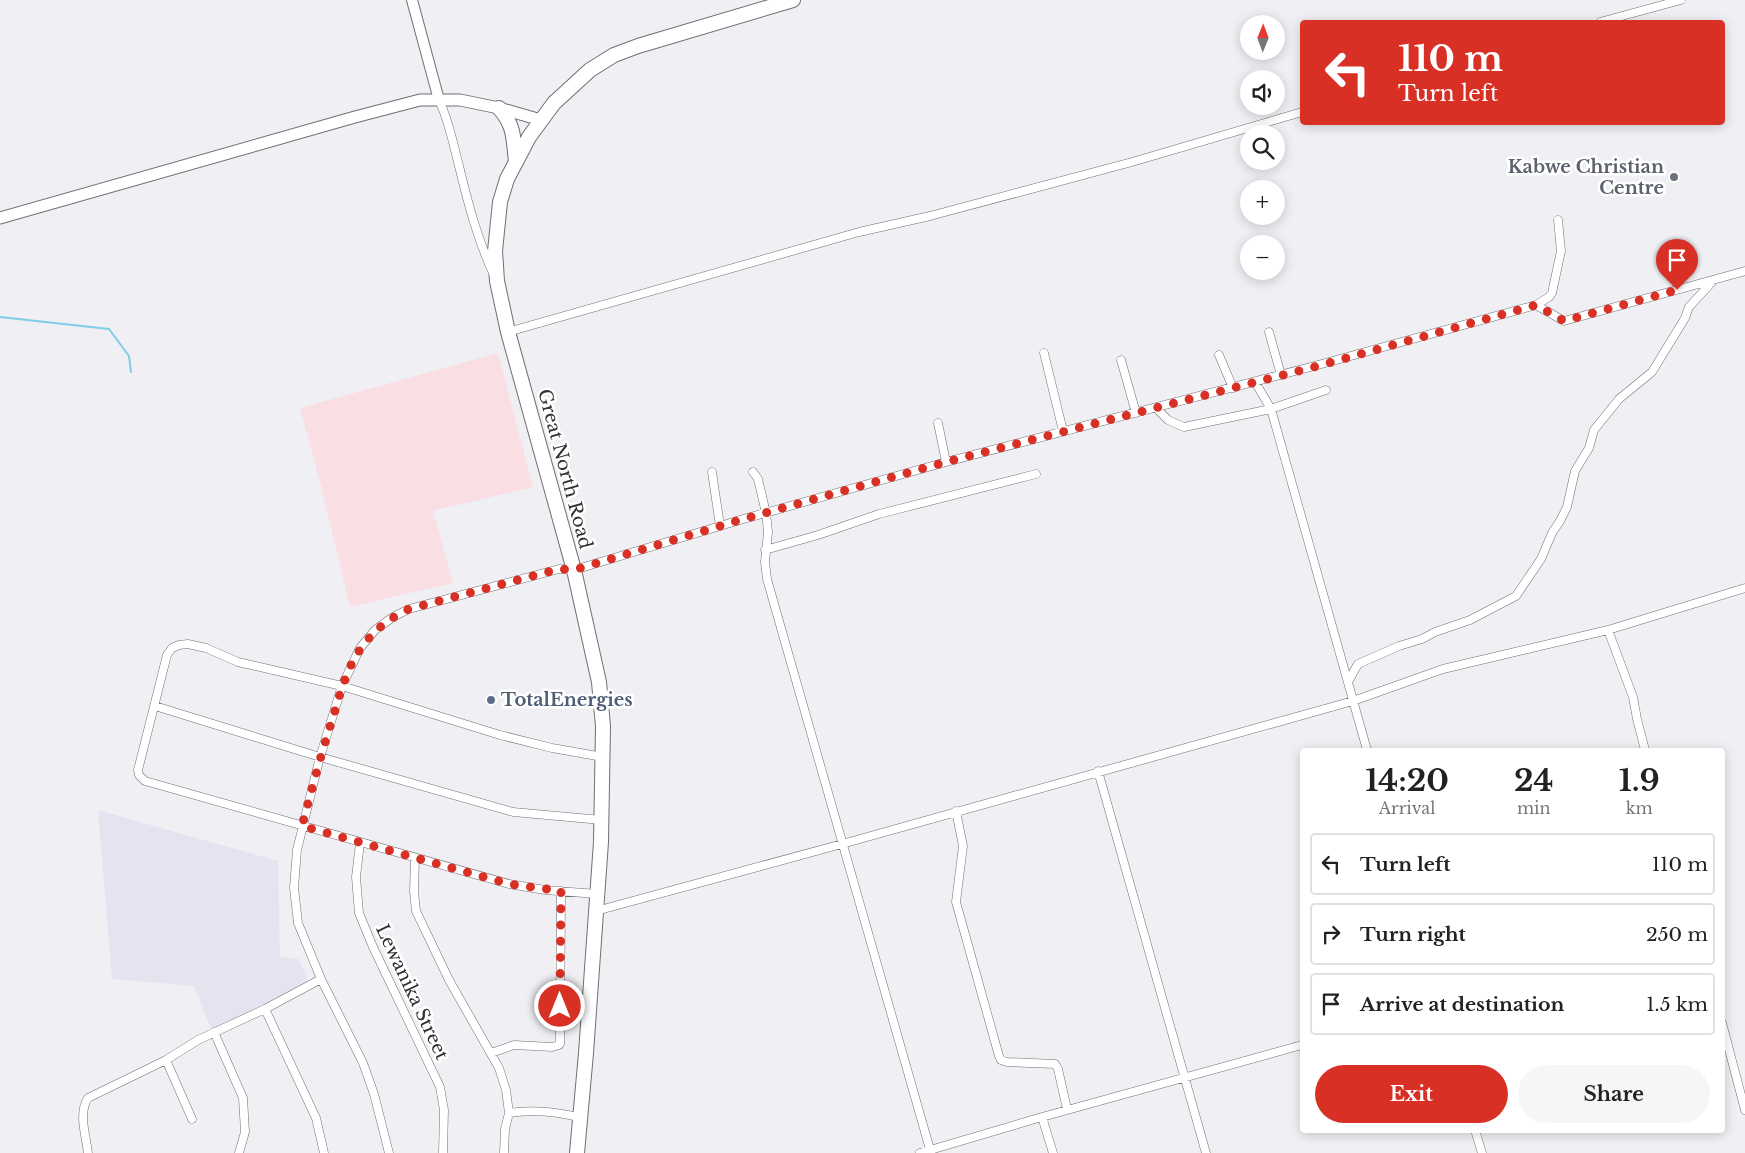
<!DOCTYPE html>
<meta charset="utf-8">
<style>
body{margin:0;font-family:"Libre Baskerville",serif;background:#f6f6f6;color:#222;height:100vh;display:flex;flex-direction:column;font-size:19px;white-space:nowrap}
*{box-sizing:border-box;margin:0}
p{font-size:16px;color:#767676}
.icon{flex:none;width:28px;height:28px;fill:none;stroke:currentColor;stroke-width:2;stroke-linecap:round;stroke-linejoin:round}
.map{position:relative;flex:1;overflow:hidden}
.details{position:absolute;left:1300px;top:748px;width:425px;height:385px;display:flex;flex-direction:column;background:#fff;border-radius:5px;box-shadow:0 2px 12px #0003}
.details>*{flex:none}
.hud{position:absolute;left:1300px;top:20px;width:425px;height:105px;border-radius:5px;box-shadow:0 2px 12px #0003;background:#d93025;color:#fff;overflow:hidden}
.needle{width:32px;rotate:1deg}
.buttons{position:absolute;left:1240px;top:15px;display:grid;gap:10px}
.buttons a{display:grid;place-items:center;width:45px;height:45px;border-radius:50%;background:#fff;box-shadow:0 2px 12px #0003;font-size:25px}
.pin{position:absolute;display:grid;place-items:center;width:42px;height:42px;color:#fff;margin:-51px -21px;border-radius:50% 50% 50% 0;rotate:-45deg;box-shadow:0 0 5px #0007}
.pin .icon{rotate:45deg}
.me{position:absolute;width:55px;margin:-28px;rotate:0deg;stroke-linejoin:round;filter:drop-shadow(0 0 4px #0008)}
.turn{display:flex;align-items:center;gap:18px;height:105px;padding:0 15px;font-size:22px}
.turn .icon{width:65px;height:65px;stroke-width:2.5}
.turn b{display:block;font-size:35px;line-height:42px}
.eta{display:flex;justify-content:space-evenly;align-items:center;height:85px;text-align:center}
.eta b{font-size:30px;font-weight:700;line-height:35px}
.action{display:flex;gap:10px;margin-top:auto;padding:10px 15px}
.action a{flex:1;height:58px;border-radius:30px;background:#d93025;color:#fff;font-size:20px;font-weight:700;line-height:58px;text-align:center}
.action a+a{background:#f6f6f6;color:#222}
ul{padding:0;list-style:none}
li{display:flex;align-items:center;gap:15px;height:62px;margin:0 10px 8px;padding:0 5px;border:2px solid #e0e0e0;border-radius:5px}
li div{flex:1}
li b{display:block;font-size:19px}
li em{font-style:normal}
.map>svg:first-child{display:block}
.commercial{fill:#f9dee4}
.built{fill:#e4e4f0}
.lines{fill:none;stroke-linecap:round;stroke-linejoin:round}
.stream{stroke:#7dcde7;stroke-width:2}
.minor-casing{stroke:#6f6f73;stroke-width:9}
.tertiary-casing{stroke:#6f6f73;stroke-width:12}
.secondary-casing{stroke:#6f6f73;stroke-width:13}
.trunk-casing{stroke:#6f6f73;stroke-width:16}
.minor{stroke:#fff;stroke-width:8}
.tertiary{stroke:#fff;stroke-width:10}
.secondary{stroke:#fff;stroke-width:11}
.trunk{stroke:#fff;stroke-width:14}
.route{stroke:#d93025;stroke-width:9;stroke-dasharray:0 16.2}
.worship-dot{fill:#6b7280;stroke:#fff;stroke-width:2}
.service-dot{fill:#5c6f8a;stroke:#fff;stroke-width:2}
.labels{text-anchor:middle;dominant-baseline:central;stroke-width:5;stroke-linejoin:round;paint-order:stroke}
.worship-label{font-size:18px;font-weight:bold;fill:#5b616d;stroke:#fff;text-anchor:end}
.street-label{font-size:18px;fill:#303032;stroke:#fff}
.service-label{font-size:18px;font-weight:bold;fill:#4e5e75;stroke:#fff;text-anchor:start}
</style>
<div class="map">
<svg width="1745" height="1153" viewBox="0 0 1745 1153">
<rect width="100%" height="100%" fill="#f0f0f4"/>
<!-- commercial -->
<path class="commercial" d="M 498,353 L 533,487 L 433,511 L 453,583 L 350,607 L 321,486 L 300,408 Z"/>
<!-- built -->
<path class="built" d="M 98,810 L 278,861 L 280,957 L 299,959 L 307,978 L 303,986 L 211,1029 L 194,986 L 112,979 Z"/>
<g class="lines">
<!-- stream -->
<path class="stream" d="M 0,317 L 109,329 L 129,356 L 131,372"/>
<defs>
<path id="minor" d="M 1600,22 L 1681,0
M 439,100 C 449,121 453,143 459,166 C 468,203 477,238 493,273
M 1536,305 L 1564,321 L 1745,271
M 508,332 L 859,232 L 930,216 L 1132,162 L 1302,112
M 1269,332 L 1281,375
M 1044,353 L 1063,431
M 1219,355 L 1233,388
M 1121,360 L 1136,413
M 1255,382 L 1271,409 L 1367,750
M 1156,408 L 1168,420 L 1184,427 L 1271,409 L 1326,390
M 938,423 L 946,462
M 712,472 L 720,526
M 753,472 L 758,479 L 766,513 L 768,532 L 765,562 L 767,579 L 931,1153
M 765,550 L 818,535 L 879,514 L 1036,474
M 1608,630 L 1633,697 L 1637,719 L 1645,750
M 1348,682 L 1358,664 L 1399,646 L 1422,639 L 1435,632 L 1470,620 L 1516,596 L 1541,559 L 1552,533 L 1560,521 L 1567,507 L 1575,471 L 1589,448 L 1594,430 L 1619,399 L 1652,372 L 1685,318 L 1689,307 L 1714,280
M 155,706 L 320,757 L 513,812 L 602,820
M 1098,771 L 1206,1153
M 956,811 L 963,846 L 956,902 L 999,1056 L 1001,1060 L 1007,1062 L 1055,1064 L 1058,1069 L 1067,1109
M 360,843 L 356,877 L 359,913 L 373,947 L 440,1087 L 444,1110 L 443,1153
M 415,859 L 414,891 L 416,911 L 449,980 L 499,1068 L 506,1090 L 509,1113 L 505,1129 L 504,1153
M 597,894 L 545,890 L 509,884 L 145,781 L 139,775 L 138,770 L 167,655 L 172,648 L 179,645 L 188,644 L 206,648 L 238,662 L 342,686 L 500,735 L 552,748 L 603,757
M 596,911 L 842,844 L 1353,701 L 1443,669 L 1608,630 L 1745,588
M 265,1009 L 316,1118 L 324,1153
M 1722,1023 L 1745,1110
M 214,1032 L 243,1098 L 245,1132 L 239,1153
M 491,1053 L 514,1045 L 552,1047 L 559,1045 L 560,1044 L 561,891
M 509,1113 C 533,1109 555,1112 579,1117
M 1042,1117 L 1302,1045
M 192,1119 L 166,1060 L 198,1040 L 265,1009 L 321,979
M 1475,1130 L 1482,1153
M 88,1153 C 86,1136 78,1113 88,1098 L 166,1060
M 389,1153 L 374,1094 L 363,1063 L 321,979 L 298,923 L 294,888 L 297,850 L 320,757 L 342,686 L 360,648 L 375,630 L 393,617 L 409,609 L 559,569 L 574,570 L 740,520 L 946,462 L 1318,365 L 1536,305 L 1549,297 L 1552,293 L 1561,251 L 1558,220
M 920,1153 L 1042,1117 L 1053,1153"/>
<path id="tertiary" d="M 412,0 L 439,100"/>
<path id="secondary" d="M 0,218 L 355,117 L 420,100 L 460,100 L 499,108 L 541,120"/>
<path id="trunk" d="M 499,108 C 515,126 513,138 516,161
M 577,1153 L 586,1053 L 601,842 L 603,726 L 599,682 L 574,570 L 508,332 L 497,281 L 495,251 L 500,202 L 507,179 L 529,137 L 554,103 L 590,70 L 614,55 L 638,46 L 793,0"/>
</defs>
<!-- minor casing -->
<use href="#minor" class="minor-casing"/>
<!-- tertiary casing -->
<use href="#tertiary" class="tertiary-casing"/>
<!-- secondary casing -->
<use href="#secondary" class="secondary-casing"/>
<!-- trunk casing -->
<use href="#trunk" class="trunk-casing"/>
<!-- minor -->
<use href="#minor" class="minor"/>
<!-- tertiary -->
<use href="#tertiary" class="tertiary"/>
<!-- secondary -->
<use href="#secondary" class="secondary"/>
<!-- trunk -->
<use href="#trunk" class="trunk"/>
</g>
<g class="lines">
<!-- route -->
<path class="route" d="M 560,1006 L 561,891 L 509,884 L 302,826 C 312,788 322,751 334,714 C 340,693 348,665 362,647 C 375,629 390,618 409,609 L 559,569 L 574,570 L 740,520 L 946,462 L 1318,366 L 1536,305 L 1564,321 L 1677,290"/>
</g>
<!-- markers -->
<circle class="worship-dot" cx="1674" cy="177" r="5"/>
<circle class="service-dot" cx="491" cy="700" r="5"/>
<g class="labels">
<!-- worship labels -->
<g class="worship-label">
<text x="1664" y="167">Kabwe Christian<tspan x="1664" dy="21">Centre</tspan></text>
</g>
<!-- street labels -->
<g class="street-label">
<text transform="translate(565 469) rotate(75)">Great North Road</text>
<text transform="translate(412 992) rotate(65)">Lewanika Street</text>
</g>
<!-- service labels -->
<g class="service-label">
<text x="501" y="700">TotalEnergies</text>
</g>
</g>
</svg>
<div class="buttons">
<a><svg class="needle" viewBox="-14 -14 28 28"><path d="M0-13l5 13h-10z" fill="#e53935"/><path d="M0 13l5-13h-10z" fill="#767676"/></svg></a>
<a><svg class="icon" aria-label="sound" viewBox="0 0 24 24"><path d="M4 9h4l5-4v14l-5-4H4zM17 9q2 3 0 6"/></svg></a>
<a><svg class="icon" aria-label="search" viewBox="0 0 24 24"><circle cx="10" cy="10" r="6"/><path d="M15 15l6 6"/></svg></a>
<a>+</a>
<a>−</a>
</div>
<div class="pin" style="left:1677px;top:290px;background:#d93025"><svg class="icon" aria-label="arrive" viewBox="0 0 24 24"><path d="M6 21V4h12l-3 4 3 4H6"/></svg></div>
<svg class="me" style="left:560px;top:1006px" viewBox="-20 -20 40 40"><circle r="17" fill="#d93025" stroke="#fff" stroke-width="3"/><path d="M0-11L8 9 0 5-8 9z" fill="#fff"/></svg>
<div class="hud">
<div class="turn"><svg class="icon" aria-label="left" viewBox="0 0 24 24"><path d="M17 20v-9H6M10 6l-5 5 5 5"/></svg><div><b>110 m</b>Turn left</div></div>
</div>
<section class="details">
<div class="eta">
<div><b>14:20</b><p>Arrival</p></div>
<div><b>24</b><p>min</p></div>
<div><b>1.9</b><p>km</p></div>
</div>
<ul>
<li><svg class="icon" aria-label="left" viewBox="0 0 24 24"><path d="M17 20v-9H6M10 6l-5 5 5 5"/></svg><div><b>Turn left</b></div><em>110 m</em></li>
<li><svg class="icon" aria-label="right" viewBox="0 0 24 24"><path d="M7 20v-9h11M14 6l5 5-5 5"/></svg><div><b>Turn right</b></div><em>250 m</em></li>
<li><svg class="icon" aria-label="arrive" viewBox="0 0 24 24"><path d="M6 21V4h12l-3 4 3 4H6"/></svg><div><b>Arrive at destination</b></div><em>1.5 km</em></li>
</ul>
<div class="action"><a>Exit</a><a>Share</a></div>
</section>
</div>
